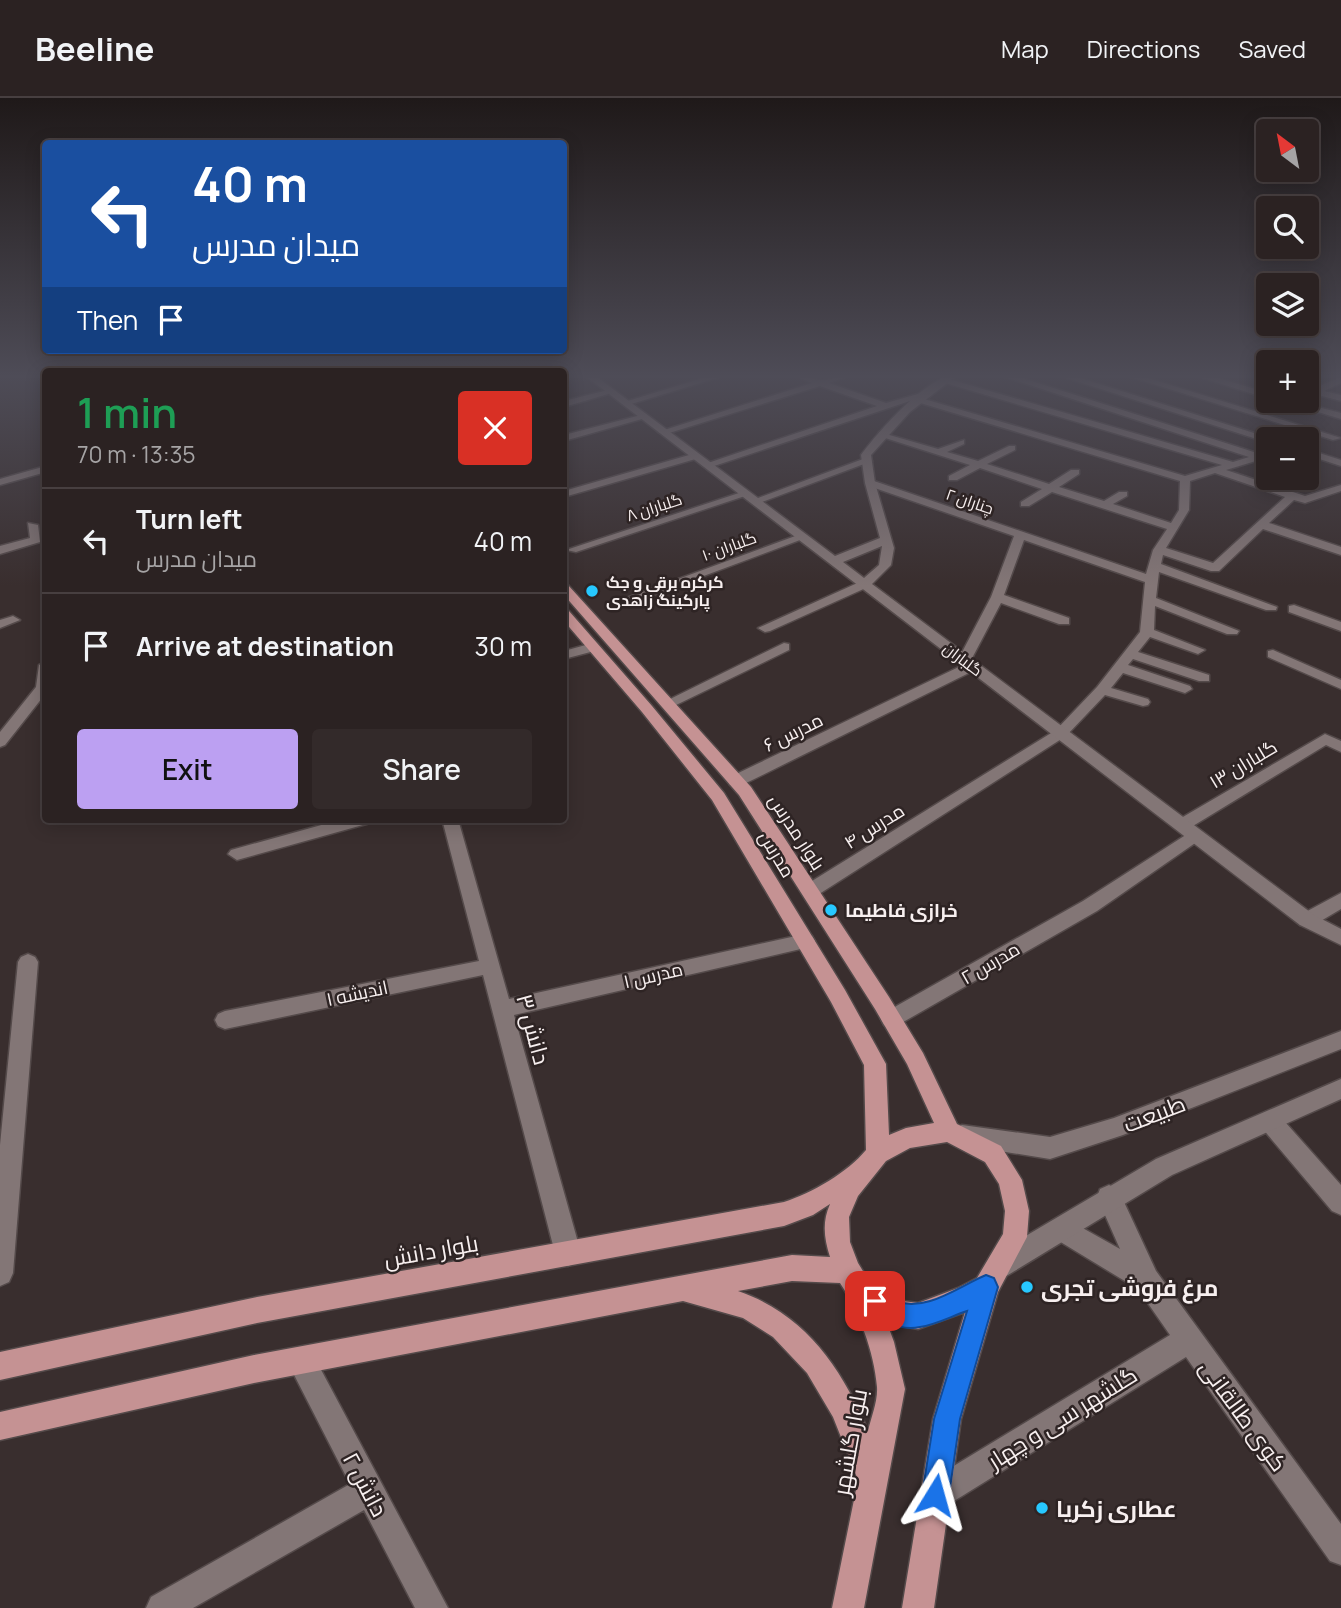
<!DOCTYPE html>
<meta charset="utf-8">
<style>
body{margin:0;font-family:Manrope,Cairo,sans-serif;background:#332a2a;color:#f1f3f6;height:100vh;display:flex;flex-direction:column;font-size:26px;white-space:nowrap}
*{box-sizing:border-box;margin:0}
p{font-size:23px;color:#a6a4a5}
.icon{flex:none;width:38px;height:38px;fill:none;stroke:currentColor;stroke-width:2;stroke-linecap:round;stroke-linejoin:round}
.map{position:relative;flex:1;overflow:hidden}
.details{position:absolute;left:42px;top:270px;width:525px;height:455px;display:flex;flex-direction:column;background:#2b2222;border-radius:7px;box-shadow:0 4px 18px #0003,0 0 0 2px #473f40}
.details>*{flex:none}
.guide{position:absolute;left:42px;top:42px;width:525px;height:214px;border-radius:7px;box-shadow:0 4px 18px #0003,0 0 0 2px #473f40;background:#1a4fa0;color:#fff;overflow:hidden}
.needle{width:46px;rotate:328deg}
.controls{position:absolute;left:1256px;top:21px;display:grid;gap:14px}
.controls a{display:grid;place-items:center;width:63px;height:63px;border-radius:7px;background:#2b2222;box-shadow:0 4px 18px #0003,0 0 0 2px #473f40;font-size:35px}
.pin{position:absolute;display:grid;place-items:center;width:60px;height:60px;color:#fff;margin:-30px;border-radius:14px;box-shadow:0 4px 10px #0006}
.me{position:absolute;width:77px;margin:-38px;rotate:8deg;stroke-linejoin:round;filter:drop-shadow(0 0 5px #0008)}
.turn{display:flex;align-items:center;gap:24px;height:147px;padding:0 35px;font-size:32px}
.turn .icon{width:91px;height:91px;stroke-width:2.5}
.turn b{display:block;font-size:49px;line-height:60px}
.then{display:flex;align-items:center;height:66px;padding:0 35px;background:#0003;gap:14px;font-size:26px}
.round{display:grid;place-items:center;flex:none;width:74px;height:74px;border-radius:7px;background:#332a2a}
.summary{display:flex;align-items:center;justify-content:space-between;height:119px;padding:0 35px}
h1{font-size:42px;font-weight:600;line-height:52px;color:#1e9e55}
.cta{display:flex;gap:14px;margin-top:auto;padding:14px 35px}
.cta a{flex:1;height:80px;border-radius:7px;background:#bca0f2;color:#111;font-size:28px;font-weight:600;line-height:80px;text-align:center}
.cta a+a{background:#332a2a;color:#f1f3f6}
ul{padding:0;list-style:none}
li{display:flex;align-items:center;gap:21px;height:105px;padding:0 35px;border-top:2px solid #473f40}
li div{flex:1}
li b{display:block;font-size:26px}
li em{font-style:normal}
header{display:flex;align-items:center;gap:42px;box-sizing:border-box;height:98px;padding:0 35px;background:#2b2222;border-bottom:2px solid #473f40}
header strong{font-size:33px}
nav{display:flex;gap:38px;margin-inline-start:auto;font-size:24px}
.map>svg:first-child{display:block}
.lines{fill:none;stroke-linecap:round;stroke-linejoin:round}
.street-casing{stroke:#544a4a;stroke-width:3}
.secondary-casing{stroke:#544a4a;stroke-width:3}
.primary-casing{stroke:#544a4a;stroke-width:3}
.street{fill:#837676;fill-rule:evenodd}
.secondary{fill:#837676;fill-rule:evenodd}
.primary{fill:#c59293;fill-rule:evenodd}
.route{fill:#1a73e8;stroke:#114b97;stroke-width:2}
.poi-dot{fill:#27c8ff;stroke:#2e2424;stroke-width:2.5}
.labels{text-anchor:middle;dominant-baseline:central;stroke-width:5;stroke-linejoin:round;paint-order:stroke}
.far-street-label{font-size:16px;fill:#f7efef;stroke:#2e2424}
.far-poi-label{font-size:16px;font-weight:bold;fill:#f7efef;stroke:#2e2424;text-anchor:start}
.street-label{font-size:19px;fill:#f7efef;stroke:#2e2424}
.poi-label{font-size:19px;font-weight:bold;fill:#f7efef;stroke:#2e2424;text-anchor:start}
.near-street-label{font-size:23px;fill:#f7efef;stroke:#2e2424}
.near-poi-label{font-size:23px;font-weight:bold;fill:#f7efef;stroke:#2e2424;text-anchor:start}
</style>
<header>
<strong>Beeline</strong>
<nav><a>Map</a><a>Directions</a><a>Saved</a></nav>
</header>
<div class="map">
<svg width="1341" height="1510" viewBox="0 0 1341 1510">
<rect width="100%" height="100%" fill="#392e2e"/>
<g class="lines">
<defs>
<path id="street" d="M 716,276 L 730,276 L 628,307 L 621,305 Z
M 791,276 C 802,276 810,281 820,282 C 830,283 843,276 854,276 L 829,285 L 886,305 L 932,292 L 932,296 L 921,300 L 1185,378 L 1222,367 L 942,284 L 940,276 L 948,276 L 949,281 L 1233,364 L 1249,359 L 996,276 L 1010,276 L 1260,356 L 1269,353 L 1269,359 L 1226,372 L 1305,398 L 1341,387 L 1341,393 L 1305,405 L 1294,402 L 1269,425 L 1341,449 L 1341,457 L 1263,431 L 1219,473 L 1211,473 L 1163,457 L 1161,466 L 1277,509 L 1276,512 L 1266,512 L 1159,474 L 1156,500 L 1239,533 L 1237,536 L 1227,536 L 1155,508 L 1154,532 L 1205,552 L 1198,556 L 1150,539 L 1138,554 L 1209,577 L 1209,583 L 1199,583 L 1133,561 L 1128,567 L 1190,588 L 1192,591 L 1185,595 L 1123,575 L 1111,590 L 1148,601 L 1150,604 L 1148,607 L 1143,608 L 1105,597 L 1066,638 L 816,798 L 804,798 L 801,793 L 804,788 L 1056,632 L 1097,589 L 1140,534 L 1145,484 L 1024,442 L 1004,497 L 1069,520 L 1069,526 L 1059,526 L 1001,505 L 970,564 L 977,565 L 977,571 L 742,687 L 730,687 L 728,683 L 730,679 L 965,566 L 958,562 L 991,499 L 1014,438 L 866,387 L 866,383 L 874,383 L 1146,476 L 1153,452 L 1167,431 L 1052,394 L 1029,408 L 1021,408 L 1021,404 L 1042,391 L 980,370 L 957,382 L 949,382 L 949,378 L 970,367 L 879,338 L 879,334 L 938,351 L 964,342 L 964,346 L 947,354 L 978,363 L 1009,348 L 1015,348 L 1015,352 L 987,366 L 1049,386 L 1071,372 L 1079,372 L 1079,376 L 1059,389 L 1104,403 L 1119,394 L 1127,394 L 1127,398 L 1113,406 L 1171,425 L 1179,412 L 1180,383 L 917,304 L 916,301 L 711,369 L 702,367 L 877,308 L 820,288 L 666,336 L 658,334 L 812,285 ZM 1215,375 L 1285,399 L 1213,465 L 1166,450 L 1189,412 L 1190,383 Z
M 1054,276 L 1068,276 L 1273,341 L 1266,344 Z
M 1121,276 L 1135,276 L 1341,340 L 1333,342 Z
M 1190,276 L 1204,276 L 1269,295 L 1269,301 Z
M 1341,279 L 1341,285 L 1324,293 L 1341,297 L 1341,303 L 1307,294 L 1307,288 L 1315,290 Z
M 608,292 L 615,294 L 564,309 L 564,303 Z
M 1282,303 L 1295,303 L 1341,315 L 1341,321 Z
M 641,317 L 649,319 L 564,343 L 564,337 Z
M 1307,351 L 1341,362 L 1341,368 L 1307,357 Z
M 696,355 L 701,358 L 699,360 L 564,399 L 564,393 Z
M 863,361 L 872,363 L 759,405 L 750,403 Z
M 742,394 L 751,396 L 576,454 L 566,452 Z
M 28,425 L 38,427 L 40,444 L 0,456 L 0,448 L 30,440 Z
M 798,437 L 808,439 L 631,505 L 623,505 L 621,502 Z
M 864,482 L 870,486 L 868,489 L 770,533 L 765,534 L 758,530 Z
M 1294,507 L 1341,524 L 1341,533 L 1289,514 L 1289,508 Z
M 13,518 L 20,522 L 0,530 L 0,522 Z
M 593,545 L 598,546 L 598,552 L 564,561 L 564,553 Z
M 784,545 L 789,546 L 789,552 L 674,608 L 669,609 L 662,605 Z
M 1273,552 L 1341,582 L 1341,591 L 1268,559 L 1268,553 Z
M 46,563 L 46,595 L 5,647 L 0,649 L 0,634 L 36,589 L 39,567 Z
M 1325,636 L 1341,643 L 1341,654 L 1326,647 L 1188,731 L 1176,731 L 1174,727 L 1176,723 Z
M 343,721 L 372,721 L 370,725 L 237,762 L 228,756 L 231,752 Z
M 442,721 L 458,721 L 509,901 L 805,836 L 812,838 L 815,843 L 812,848 L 805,850 L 514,917 L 581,1155 L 577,1164 L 568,1168 L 559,1164 L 555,1155 L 483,877 L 225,931 L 218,928 L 215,922 L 218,916 L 225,913 L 479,863 Z
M 1195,731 L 1204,737 L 1201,741 L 1097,813 L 898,927 L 891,930 L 884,927 L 881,921 L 884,915 L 1083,803 Z
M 1341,795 L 1341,811 L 1314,827 L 1300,827 L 1298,822 L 1300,817 Z
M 28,856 L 35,859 L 38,864 L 13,1175 L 9,1184 L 0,1188 L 0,1047 L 18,864 L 21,859 Z
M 1270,1013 L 1278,1016 L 1341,1087 L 1341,1117 L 1332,1113 L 1262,1030 L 1259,1023 L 1262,1016 Z
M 1109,1087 L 1118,1091 L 1156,1173 L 1341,1426 L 1341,1467 L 1330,1463 L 1186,1259 L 946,1408 L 935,1412 L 924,1408 L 920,1397 L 924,1386 L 1170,1237 L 1138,1191 L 1054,1140 L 1051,1131 L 1054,1122 L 1063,1119 L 1120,1151 L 1097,1099 L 1100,1091 Z
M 301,1249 L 311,1253 L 448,1510 L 415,1510 L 364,1412 L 193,1510 L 146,1510 L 151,1499 L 350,1386 L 287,1263 L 291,1253 Z"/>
<path id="secondary" d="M 583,276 L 593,276 L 835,458 L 880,440 L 865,385 L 861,357 C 879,333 928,276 959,276 L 910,314 L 871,357 L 875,385 L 894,450 L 891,467 L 872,486 L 1314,817 L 1341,831 L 1341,847 L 1300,827 ZM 882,448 L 879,467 L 864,480 L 843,464 Z
M 46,368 L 46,374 L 0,387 L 0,381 Z
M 1341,933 L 1341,951 L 1123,1037 L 1050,1061 L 962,1047 L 954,1044 L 951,1037 L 954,1030 L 962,1027 L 1050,1039 L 1114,1020 Z
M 1341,981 L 1341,1001 L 1172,1077 L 1008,1177 L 999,1181 L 990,1177 L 986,1168 L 990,1159 L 1156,1061 Z"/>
<path id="primary" d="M 564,486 L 568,487 L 751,689 L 889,899 L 923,955 L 957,1026 L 1001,1048 L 1022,1082 L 1029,1113 L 1027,1139 L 998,1194 L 961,1321 L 934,1510 L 902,1510 L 933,1321 L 965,1214 L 918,1231 L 887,1225 L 894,1244 L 905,1291 L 864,1510 L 832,1510 L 858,1382 L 833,1319 L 807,1275 L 773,1239 L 743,1220 L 683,1203 L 254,1285 L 0,1342 L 0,1314 L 254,1257 L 792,1157 L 830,1159 C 824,1140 822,1124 830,1106 L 813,1117 L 784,1128 L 257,1225 L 0,1282 L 0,1254 L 257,1199 L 784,1104 C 812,1095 848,1074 866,1052 L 864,967 L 831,904 L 712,702 L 642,614 L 564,523 L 564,512 L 569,513 L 652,608 L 724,695 L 845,892 L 886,966 L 889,1037 L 906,1030 L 934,1025 L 907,966 L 875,911 L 739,697 L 564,497 ZM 947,1044 L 985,1064 L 999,1086 L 1005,1113 L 1003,1136 L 977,1180 L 958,1190 L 918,1205 L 896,1202 L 869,1183 L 858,1165 L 850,1144 L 849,1119 L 858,1098 L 886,1063 L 910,1050 ZM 792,1183 L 840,1185 C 859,1214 874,1253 877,1289 C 878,1303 871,1320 868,1333 C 842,1270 805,1216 738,1193 Z"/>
</defs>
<!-- street casing -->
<use href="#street" class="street-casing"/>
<!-- secondary casing -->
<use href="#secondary" class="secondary-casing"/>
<!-- primary casing -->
<use href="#primary" class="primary-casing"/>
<!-- street -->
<use href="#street" class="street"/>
<!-- secondary -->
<use href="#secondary" class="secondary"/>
<!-- primary -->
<use href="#primary" class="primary"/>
</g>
<!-- sky -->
<linearGradient id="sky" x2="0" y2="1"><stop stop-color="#1f1919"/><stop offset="0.57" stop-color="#4e4c57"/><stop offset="1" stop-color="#4e4c57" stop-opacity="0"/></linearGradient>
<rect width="1341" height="488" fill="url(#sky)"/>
<!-- route -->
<path class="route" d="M 986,1177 L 994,1180 L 998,1189 L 960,1321 L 949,1397 L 945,1407 L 935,1411 L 926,1407 L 922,1397 L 934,1321 L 967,1213 C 952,1218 935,1227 920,1229 C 900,1233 871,1222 863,1203 L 867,1195 L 875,1191 C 882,1194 888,1200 895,1203 C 926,1215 959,1188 986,1177 Z"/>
<!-- markers -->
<g class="poi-dot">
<circle cx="592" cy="493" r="7"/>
<circle cx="831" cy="812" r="7"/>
<circle cx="1027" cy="1189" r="7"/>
<circle cx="1042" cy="1410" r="7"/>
</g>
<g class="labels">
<!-- far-street labels -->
<g class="far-street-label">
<text transform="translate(970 403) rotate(19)">۲ چناران</text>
<text transform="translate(654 409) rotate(-18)">گلباران ۸</text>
<text transform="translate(729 448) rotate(-20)">گلباران ۱۰</text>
<text transform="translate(963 561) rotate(37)">گلباران</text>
</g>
<!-- far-poi labels -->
<g class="far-poi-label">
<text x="606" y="484">کرکره برقی و جک<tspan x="606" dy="18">پارکینگ زاهدی</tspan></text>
</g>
<!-- street labels -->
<g class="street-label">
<text transform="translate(793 634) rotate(-26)">مدرس ۶</text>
<text transform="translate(1243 666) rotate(-31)">۱۳ گلباران</text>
<text transform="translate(874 728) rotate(-32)">مدرس ۴</text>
<text transform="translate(797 734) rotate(57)">بلوار مدرس</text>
<text transform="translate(777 756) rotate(59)">مدرس</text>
<text transform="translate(990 865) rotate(-30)">مدرس ۲</text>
<text transform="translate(653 877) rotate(-13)">مدرس ۱</text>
<text transform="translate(357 895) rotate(-12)">اندیشه ۱</text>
</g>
<!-- poi labels -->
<g class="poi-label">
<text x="845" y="812">خرازی فاطیما</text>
</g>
<!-- near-street labels -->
<g class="near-street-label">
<text transform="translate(534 931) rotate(75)">دانش ۳</text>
<text transform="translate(1154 1015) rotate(-21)">طبیعت</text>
<text transform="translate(431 1152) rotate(-10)">بلوار دانش</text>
<text transform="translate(1244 1317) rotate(54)">کوی طالقانی</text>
<text transform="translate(1062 1319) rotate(-32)">گلشهر سی و چهار</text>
<text transform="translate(849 1344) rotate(-80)">بلوار گلشهر</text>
<text transform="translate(366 1386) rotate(62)">۲ دانش</text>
</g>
<!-- near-poi labels -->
<g class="near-poi-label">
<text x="1041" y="1189">مرغ فروشی تجری</text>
<text x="1056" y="1410">عطاری زکریا</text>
</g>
</g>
</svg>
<div class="controls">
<a><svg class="needle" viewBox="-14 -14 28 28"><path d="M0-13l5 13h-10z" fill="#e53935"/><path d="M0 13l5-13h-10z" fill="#a6a4a5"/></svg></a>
<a><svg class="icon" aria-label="search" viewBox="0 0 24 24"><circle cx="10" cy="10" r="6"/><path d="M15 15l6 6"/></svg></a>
<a><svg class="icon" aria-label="layers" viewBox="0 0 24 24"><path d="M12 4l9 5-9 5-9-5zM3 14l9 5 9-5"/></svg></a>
<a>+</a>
<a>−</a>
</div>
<div class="pin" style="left:875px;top:1203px;background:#d93025"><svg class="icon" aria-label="arrive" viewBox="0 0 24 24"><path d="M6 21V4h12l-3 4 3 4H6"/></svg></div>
<svg class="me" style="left:935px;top:1397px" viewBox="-20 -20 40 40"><path d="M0-17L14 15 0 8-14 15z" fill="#1a73e8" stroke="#fff" stroke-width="4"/></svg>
<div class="guide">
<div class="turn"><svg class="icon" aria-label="left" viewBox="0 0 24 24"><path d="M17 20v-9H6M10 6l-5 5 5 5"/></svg><div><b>40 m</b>میدان مدرس</div></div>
<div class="then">Then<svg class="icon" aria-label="arrive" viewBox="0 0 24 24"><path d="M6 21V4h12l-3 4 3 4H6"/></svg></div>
</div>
<section class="details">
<div class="summary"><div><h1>1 min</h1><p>70 m · 13:35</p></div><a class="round" style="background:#d93025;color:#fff"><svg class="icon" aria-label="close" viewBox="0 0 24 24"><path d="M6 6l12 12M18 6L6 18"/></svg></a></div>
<ul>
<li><svg class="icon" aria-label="left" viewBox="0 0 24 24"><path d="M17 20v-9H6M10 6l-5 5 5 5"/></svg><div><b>Turn left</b><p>میدان مدرس</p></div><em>40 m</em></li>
<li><svg class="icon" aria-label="arrive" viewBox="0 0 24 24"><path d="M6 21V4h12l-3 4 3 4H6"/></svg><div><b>Arrive at destination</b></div><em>30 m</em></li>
</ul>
<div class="cta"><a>Exit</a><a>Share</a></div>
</section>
</div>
